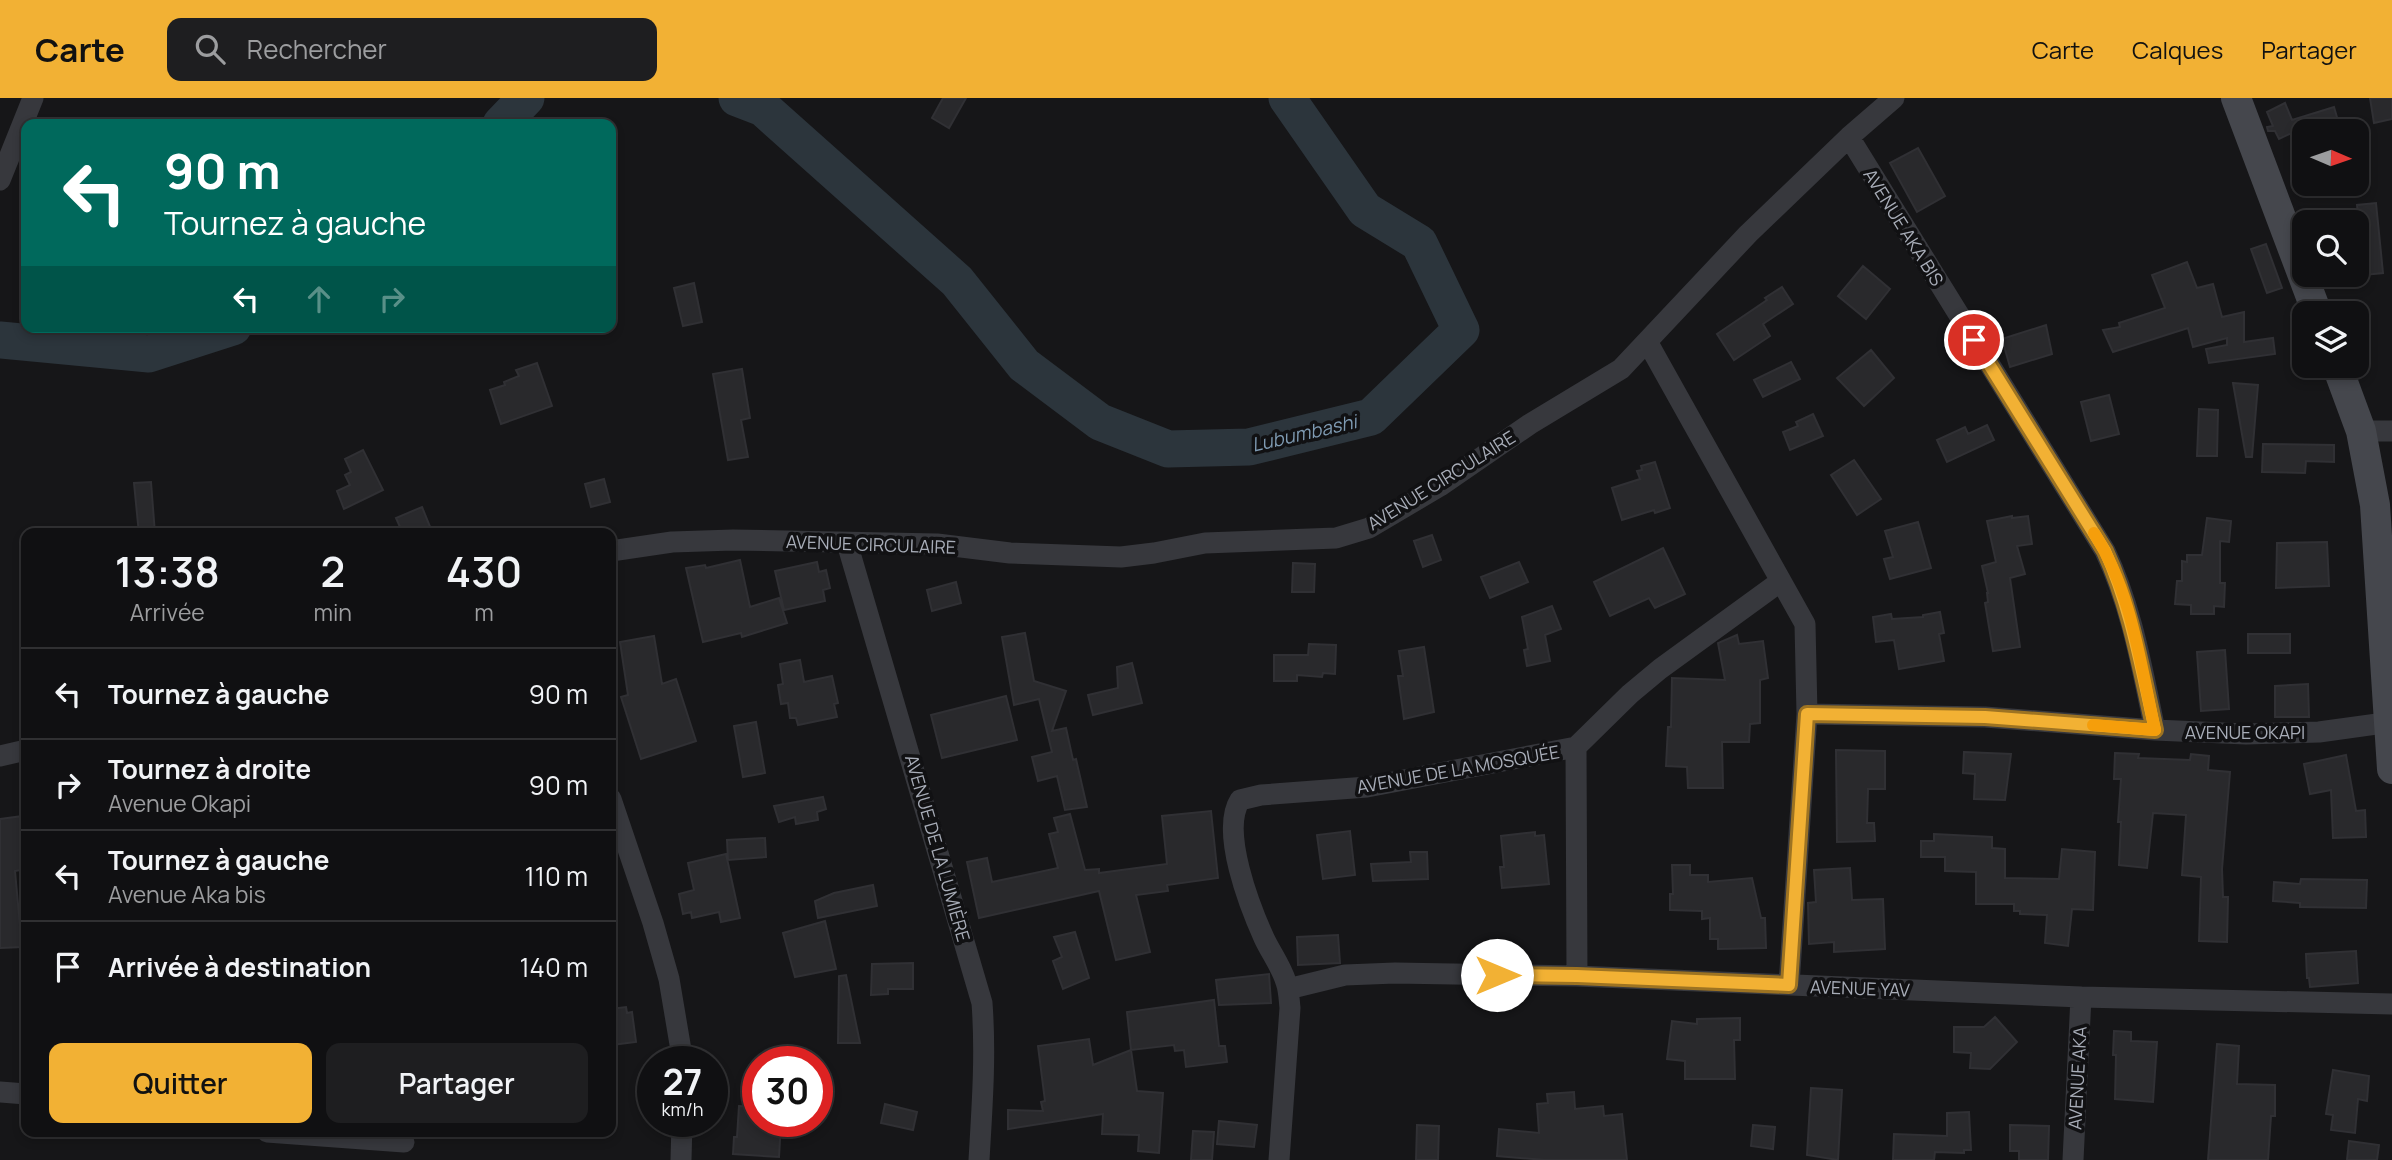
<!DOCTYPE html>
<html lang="fr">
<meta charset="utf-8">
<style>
body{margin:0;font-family:Manrope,sans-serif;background:#1e1e20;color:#f1f3f6;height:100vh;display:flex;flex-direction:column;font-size:26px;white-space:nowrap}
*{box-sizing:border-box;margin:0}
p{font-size:23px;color:#9c9d9f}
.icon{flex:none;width:38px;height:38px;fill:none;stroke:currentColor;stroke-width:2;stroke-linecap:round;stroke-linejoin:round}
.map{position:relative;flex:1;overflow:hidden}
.sheet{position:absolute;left:21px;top:430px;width:595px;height:609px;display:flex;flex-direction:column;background:#101012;border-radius:14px;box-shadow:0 4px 10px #0003,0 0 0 2px #303032}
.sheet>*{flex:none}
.banner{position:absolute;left:21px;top:21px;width:595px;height:214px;border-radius:14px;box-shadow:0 4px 10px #0003,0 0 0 2px #303032;background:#00695c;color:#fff;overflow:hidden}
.needle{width:46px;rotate:92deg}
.fabs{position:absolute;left:2292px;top:21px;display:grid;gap:14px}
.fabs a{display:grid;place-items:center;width:77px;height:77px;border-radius:14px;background:#101012;box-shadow:0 4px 10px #0003,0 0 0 2px #303032;font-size:35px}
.speed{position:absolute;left:637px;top:948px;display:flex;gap:14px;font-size:35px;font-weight:700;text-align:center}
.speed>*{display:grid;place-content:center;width:91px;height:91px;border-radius:50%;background:#101012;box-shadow:0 4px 10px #0003,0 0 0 2px #303032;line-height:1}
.speed small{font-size:18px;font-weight:400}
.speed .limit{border:10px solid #d22;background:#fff;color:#111}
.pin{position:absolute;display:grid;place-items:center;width:60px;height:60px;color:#fff;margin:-30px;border:4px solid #fff;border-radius:50%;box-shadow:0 2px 7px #0007}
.me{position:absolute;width:77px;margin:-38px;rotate:90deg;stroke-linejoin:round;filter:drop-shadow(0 0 5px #0008)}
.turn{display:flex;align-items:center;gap:24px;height:147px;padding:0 28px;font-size:32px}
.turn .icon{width:91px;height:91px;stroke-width:2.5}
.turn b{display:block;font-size:49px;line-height:60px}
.lanes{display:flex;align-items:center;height:66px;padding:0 28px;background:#0003;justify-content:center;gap:35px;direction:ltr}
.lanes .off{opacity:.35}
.eta{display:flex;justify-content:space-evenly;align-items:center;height:119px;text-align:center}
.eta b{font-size:42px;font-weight:600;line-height:49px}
.action{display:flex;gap:14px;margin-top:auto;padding:14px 28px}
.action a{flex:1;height:80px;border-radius:14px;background:#f2b134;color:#111;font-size:28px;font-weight:600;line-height:80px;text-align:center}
.action a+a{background:#1e1e20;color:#f1f3f6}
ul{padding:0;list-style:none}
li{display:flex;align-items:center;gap:21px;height:91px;padding:0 28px;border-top:2px solid #303032}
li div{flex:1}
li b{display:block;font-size:26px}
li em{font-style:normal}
header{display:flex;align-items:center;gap:42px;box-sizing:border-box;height:98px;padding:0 35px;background:#f2b134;color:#111}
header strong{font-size:33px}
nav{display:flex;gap:38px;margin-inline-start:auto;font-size:24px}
.search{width:490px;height:63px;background:#1e1e20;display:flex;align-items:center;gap:18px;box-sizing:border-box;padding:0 24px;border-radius:14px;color:#9c9d9f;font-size:26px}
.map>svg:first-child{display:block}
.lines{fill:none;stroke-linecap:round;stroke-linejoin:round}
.river{stroke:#2c353c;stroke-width:37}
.building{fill:#29292c;stroke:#303034;stroke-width:2}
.street{stroke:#37383d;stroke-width:21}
.secondary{stroke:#45474d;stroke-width:30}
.route-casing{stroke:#9d7322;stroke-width:18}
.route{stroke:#f2b134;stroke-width:12}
.slow{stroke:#f59e0b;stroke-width:12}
.labels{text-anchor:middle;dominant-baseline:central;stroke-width:7;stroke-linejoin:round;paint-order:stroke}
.street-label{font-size:18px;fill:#a8adb8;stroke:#111113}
.water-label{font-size:19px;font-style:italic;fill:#7f9bb3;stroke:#111113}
</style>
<header>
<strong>Carte</strong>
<div class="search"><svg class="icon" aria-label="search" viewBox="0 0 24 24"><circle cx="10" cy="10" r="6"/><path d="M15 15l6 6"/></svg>Rechercher</div>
<nav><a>Carte</a><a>Calques</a><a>Partager</a></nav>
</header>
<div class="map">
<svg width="2392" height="1062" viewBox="0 0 2392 1062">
<rect width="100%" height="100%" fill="#161618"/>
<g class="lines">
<!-- river -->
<path class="river" d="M 737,0 L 763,10 L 957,183 L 1024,267 L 1100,324 L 1168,351 L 1249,349 L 1371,319 L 1461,232 L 1419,145 L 1365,112 L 1287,0
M 501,26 L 526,0
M 0,242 L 149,256 L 233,229"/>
</g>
<!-- building -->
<path class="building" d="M 943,0 L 966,0 L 949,30 L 932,20 Z
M 2370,0 L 2392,0 L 2392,21 L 2374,25 Z
M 2285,5 L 2292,22 L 2334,9 L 2341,33 L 2296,33 L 2279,41 L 2275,33 L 2268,33 L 2267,29 L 2273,28 L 2267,14 Z
M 1918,50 L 1945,98 L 1917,114 L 1890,65 Z
M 2376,105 L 2383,175 L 2364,177 L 2357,107 Z
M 2266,146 L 2282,190 L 2267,195 L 2251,151 Z
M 2187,164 L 2197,190 L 2213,186 L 2222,219 L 2244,214 L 2244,244 L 2273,240 L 2275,256 L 2209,265 L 2206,251 L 2227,247 L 2227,240 L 2193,249 L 2188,230 L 2113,254 L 2103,232 L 2120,229 L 2119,225 L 2165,210 L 2152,177 Z
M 1863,168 L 1890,191 L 1866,221 L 1838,198 Z
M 694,185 L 702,224 L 683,228 L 674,190 Z
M 1782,189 L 1793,206 L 1763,226 L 1770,238 L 1734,262 L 1717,236 L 1767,202 L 1765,200 Z
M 2046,227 L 2052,256 L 2010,269 L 2002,241 Z
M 1871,252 L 1894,280 L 1864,308 L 1837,280 Z
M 1791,264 L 1800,281 L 1763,299 L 1754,282 Z
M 537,265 L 552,308 L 501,326 L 490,292 L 505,287 L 504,284 L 519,278 L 516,272 Z
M 742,271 L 750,320 L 741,322 L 748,359 L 728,362 L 713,276 Z
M 2233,285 L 2258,287 L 2252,359 L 2246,359 Z
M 2109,297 L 2119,336 L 2091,343 L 2081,304 Z
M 2199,311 L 2218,312 L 2217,358 L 2197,358 Z
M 1813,316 L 1823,338 L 1790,352 L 1783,334 L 1798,328 L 1796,324 Z
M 1987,327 L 1994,342 L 1947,364 L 1937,342 L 1965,329 L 1968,336 Z
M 2263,346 L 2334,347 L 2334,364 L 2306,363 L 2305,375 L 2262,374 Z
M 363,352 L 383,392 L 344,411 L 337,393 L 350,387 L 345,377 L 351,374 L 345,361 Z
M 1854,362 L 1881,401 L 1857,417 L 1831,377 Z
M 1655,364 L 1670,410 L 1655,415 L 1654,412 L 1622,422 L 1612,390 L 1640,381 L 1637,373 L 1642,372 L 1641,368 Z
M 604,381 L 610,404 L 591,409 L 585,386 Z
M 151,384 L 155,436 L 139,436 L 134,385 Z
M 422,409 L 433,436 L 403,436 L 396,420 Z
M 2012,418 L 2012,420 L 2028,418 L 2032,446 L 2017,448 L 2025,476 L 2010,480 L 2020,549 L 1993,553 L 1985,505 L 1988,504 L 1987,495 L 1988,495 L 1982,468 L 1996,464 L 1987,423 Z
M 2207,420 L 2231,423 L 2229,444 L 2220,443 L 2220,485 L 2225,485 L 2224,509 L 2214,508 L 2214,516 L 2191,516 L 2191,507 L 2175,506 L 2177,483 L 2182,483 L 2182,463 L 2187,464 L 2187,457 L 2202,457 Z
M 1918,424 L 1931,470 L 1890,481 L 1884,461 L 1893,459 L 1885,433 Z
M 1432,437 L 1441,462 L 1423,469 L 1414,443 Z
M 2327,444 L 2329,488 L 2276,490 L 2277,445 Z
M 1663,450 L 1685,496 L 1655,510 L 1649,500 L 1610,518 L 1594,484 Z
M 740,462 L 750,509 L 779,500 L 787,525 L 742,539 L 741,535 L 703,544 L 686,470 L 705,467 L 706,470 Z
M 817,464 L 819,474 L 826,472 L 830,490 L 823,492 L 825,503 L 784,512 L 775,473 Z
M 1519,464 L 1528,484 L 1490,500 L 1481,479 Z
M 1293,465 L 1315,466 L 1314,494 L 1292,494 Z
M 956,484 L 961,505 L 932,513 L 927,492 Z
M 1552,508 L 1561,531 L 1545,537 L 1550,563 L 1527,568 L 1524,552 L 1528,551 L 1522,519 Z
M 1940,514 L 1944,535 L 1939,536 L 1944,563 L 1899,571 L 1894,542 L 1876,544 L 1873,519 L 1891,516 L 1892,521 L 1923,519 L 1923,517 Z
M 1025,535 L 1034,583 L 1066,593 L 1052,633 L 1066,630 L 1073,662 L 1076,661 L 1087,709 L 1065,712 L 1057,678 L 1038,683 L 1032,659 L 1052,654 L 1039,601 L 1014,607 L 1002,539 Z
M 2248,536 L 2290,536 L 2290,555 L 2248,555 Z
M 1737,537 L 1739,546 L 1763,543 L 1768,580 L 1760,582 L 1760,625 L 1750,626 L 1749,644 L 1722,644 L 1723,690 L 1688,690 L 1687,669 L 1666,668 L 1668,629 L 1671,629 L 1672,580 L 1725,582 L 1718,545 Z
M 654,538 L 662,586 L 676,581 L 696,643 L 641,661 L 621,599 L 628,597 L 620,544 Z
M 1309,546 L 1336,547 L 1335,576 L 1323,575 L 1322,579 L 1297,577 L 1297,583 L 1274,583 L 1274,557 L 1308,557 Z
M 1424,549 L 1434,614 L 1404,621 L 1398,578 L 1403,578 L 1399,553 Z
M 2225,552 L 2229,611 L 2201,613 L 2197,554 Z
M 800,562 L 804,584 L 832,578 L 838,605 L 834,606 L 837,619 L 798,627 L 796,620 L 790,620 L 788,605 L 781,606 L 778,587 L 783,586 L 780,566 Z
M 1132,565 L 1142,605 L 1093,617 L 1088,597 L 1118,590 L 1117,569 Z
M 2308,586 L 2309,619 L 2275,619 L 2275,588 Z
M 1006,598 L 1017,642 L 942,660 L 931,617 Z
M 756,624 L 765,675 L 743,679 L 734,628 Z
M 1836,652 L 1885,653 L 1885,691 L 1868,691 L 1867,725 L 1874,725 L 1875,743 L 1837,744 Z
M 1964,654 L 2011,656 L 2005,702 L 1974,701 L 1975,676 L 1963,675 Z
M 2115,655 L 2139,656 L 2138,660 L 2190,662 L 2191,656 L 2209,658 L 2208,672 L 2230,674 L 2222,771 L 2223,799 L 2228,799 L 2227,844 L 2199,843 L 2201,779 L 2182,777 L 2186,717 L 2153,715 L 2147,770 L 2119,767 L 2121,724 L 2118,724 L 2121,681 L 2114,681 Z
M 2346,657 L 2356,713 L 2365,712 L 2366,739 L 2333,740 L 2331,692 L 2310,696 L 2304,666 Z
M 823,699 L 826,711 L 817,714 L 818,722 L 796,726 L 795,719 L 779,724 L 774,708 Z
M 1211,713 L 1218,780 L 1167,787 L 1168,793 L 1136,797 L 1150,854 L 1116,862 L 1099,793 L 979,820 L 967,764 L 987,760 L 992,784 L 1058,770 L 1049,736 L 1058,734 L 1054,720 L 1070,716 L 1085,772 L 1099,771 L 1099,775 L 1167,766 L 1162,718 Z
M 23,718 L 26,771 L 15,773 L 22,849 L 0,850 L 0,721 Z
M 1350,733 L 1355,777 L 1323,781 L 1317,737 Z
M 1535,734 L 1535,738 L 1544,737 L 1549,786 L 1502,790 L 1500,769 L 1504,769 L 1501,738 Z
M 1934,736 L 1992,739 L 1992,750 L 2005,751 L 2005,780 L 2059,781 L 2062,751 L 2095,754 L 2093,812 L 2072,811 L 2068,848 L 2045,845 L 2047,817 L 2020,816 L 2020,813 L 2014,813 L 2014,806 L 1976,806 L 1976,774 L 1945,773 L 1945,759 L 1921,759 L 1921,743 L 1934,743 Z
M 765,740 L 766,759 L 728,762 L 727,742 Z
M 1410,754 L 1427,754 L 1428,781 L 1373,783 L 1371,766 L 1411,764 Z
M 726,756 L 740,820 L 721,824 L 719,814 L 692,820 L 691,814 L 683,816 L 679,796 L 694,792 L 688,765 Z
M 1672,767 L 1690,767 L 1690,777 L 1708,777 L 1708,784 L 1752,780 L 1761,820 L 1765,820 L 1766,850 L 1718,851 L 1718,841 L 1710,841 L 1710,820 L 1702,821 L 1702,813 L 1670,812 L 1670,796 L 1673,796 Z
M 1850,770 L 1852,802 L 1883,801 L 1885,851 L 1834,854 L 1834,844 L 1809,846 L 1808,805 L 1816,804 L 1814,772 Z
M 2301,781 L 2367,782 L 2366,810 L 2300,809 L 2300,805 L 2273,803 L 2274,784 L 2300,786 Z
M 873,787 L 877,808 L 818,820 L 815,803 L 834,795 Z
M 825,823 L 836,871 L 795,879 L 783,835 Z
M 1075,834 L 1089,880 L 1063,891 L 1053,863 L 1062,859 L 1054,839 Z
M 1338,837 L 1340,865 L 1298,867 L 1297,839 Z
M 2356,853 L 2358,885 L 2310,889 L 2309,880 L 2307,880 L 2306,856 Z
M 913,865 L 913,891 L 888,891 L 888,896 L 871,897 L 872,866 Z
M 1269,876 L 1271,905 L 1219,907 L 1216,882 Z
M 846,877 L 860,945 L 838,945 L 839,878 Z
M 1214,902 L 1219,948 L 1225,948 L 1227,964 L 1186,969 L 1184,952 L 1175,953 L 1174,947 L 1131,952 L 1127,914 Z
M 626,909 L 627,915 L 632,914 L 636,944 L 611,947 L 611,911 Z
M 1995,919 L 2017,944 L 1990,971 L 1970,970 L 1971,955 L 1954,954 L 1954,929 L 1984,929 Z
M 1740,920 L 1740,942 L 1734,942 L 1735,981 L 1685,981 L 1685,963 L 1667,961 L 1672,923 L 1697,926 L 1697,921 Z
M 2114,933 L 2131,934 L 2131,943 L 2157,944 L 2153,1004 L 2115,1001 L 2116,957 L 2113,957 Z
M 1089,941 L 1093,967 L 1131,952 L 1137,993 L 1163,995 L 1159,1055 L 1138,1053 L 1139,1037 L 1102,1036 L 1103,1016 L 1008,1031 L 1008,1012 L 1043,1013 L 1041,1004 L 1045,1003 L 1038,948 Z
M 2217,946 L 2239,948 L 2237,986 L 2275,987 L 2275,1018 L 2271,1018 L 2268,1062 L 2208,1062 Z
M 2333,972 L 2369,978 L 2367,1003 L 2358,1001 L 2355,1035 L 2331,1032 L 2333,1017 L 2326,1016 Z
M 1811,990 L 1842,992 L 1838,1062 L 1807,1057 Z
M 1574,994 L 1575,1011 L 1603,1008 L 1604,1018 L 1622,1016 L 1627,1062 L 1545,1062 L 1497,1058 L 1499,1031 L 1539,1035 L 1537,1006 L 1548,1005 L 1547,996 Z
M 885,1006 L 917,1014 L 913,1032 L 881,1025 Z
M 739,1008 L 758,1009 L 758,1024 L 781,1024 L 779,1059 L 733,1056 L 734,1039 L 737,1039 Z
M 1969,1014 L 1971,1052 L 1964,1052 L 1964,1055 L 1935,1054 L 1934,1062 L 1893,1062 L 1894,1036 L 1947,1038 L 1947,1015 Z
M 1219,1023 L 1257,1027 L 1254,1049 L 1217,1046 Z
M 1417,1027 L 1439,1028 L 1438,1062 L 1416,1062 Z
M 1753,1027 L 1775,1029 L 1773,1051 L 1751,1048 Z
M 2010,1027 L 2049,1028 L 2048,1062 L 2019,1062 L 2019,1053 L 2010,1053 Z
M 1193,1033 L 1214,1034 L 1212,1062 L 1191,1062 Z
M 2349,1043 L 2379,1047 L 2377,1062 L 2347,1062 Z"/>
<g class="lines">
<!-- street -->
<path class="street" d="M 1849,39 L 2105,453 C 2132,510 2142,571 2155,632
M 0,82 L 33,0
M 1648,245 L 1805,526 L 1807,616 L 1789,887
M 2361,333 L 2392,333
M 847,445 L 982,905 C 986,958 982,1010 979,1062
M 611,453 L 672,444 L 733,442 L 937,446 L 1010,455 L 1121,459 L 1154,455 L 1205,445 L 1336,440 L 1369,430 L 1440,388 L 1530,326 L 1621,271 L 1748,136 L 1849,39 L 1894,0
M 1807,616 L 1985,619 L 2155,632 L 2246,636 L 2319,634 L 2392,624
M 1576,649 L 1577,878
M 0,658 L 26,652
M 611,701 L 653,825 L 669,881 L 683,964
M 1288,891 L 1345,877 L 1395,875 L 1577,878 L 2081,899 L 2392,906
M 0,994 L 26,996
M 267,1034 L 404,1044
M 681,1062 L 682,1024
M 1279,1062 L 1290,910 C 1289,901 1289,892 1286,884 C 1281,868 1271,855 1264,840 C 1250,809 1220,733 1240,702 L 1261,697 L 1367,689 L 1576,649 L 1630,596 L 1660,571 L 1781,483
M 2073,1062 L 2081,899"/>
<!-- secondary -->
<path class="secondary" d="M 2236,0 L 2317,215
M 2337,268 L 2361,333 L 2375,407 L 2392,671"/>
</g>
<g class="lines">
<defs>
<path id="route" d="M 1497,877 L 1577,878 L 1789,887 L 1807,616 L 1985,619 L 2155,632 C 2141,571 2131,510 2105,453 L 1974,242"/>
</defs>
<!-- route casing -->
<use href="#route" class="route-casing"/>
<!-- route -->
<use href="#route" class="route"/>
<!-- slow -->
<path class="slow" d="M 2093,627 L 2155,632 C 2140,565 2132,494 2094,435"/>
</g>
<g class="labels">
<!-- street labels -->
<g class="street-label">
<text transform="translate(1904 129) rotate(58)">AVENUE AKA BIS</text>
<text transform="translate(1441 382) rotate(-32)">AVENUE CIRCULAIRE</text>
<text transform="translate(871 446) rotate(2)">AVENUE CIRCULAIRE</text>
<text x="2245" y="634">AVENUE OKAPI</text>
<text transform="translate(1458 671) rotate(-10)">AVENUE DE LA MOSQUÉE</text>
<text transform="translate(938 750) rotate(74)">AVENUE DE LA LUMIÈRE</text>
<text transform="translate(1860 890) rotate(2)">AVENUE YAV</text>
<text transform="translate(2077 980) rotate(-87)">AVENUE AKA</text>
</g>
<!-- water labels -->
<g class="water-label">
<text transform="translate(1304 335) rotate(-13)">Lubumbashi</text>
</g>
</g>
</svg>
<div class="fabs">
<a><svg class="needle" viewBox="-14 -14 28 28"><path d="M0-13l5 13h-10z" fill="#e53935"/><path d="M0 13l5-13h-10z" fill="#9c9d9f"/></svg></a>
<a><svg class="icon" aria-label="search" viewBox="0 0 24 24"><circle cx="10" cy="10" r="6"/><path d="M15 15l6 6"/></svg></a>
<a><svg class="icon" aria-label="layers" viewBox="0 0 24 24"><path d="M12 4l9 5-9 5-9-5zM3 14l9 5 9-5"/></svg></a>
</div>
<div class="speed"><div>27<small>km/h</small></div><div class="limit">30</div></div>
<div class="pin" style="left:1974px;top:242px;background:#d93025"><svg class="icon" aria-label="arrive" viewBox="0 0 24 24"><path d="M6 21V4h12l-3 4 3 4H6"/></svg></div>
<svg class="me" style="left:1497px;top:877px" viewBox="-20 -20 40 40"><circle r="19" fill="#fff"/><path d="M0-13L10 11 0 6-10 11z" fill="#f2b134"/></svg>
<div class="banner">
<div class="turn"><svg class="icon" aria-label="left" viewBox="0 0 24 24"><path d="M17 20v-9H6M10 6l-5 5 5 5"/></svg><div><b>90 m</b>Tournez à gauche</div></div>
<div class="lanes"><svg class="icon" aria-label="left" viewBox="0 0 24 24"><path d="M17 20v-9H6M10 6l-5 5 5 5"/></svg><svg class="icon off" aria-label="ahead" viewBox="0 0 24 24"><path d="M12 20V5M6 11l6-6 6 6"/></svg><svg class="icon off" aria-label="right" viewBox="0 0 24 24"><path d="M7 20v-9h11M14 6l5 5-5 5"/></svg></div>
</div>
<section class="sheet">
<div class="eta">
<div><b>13:38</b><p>Arrivée</p></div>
<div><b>2</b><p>min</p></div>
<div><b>430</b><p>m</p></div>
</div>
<ul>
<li><svg class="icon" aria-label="left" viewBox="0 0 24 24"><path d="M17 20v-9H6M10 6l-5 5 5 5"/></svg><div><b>Tournez à gauche</b></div><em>90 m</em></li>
<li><svg class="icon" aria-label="right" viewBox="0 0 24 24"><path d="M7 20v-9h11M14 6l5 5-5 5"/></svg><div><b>Tournez à droite</b><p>Avenue Okapi</p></div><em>90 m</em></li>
<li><svg class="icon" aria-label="left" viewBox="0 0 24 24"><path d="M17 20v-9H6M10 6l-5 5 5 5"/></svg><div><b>Tournez à gauche</b><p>Avenue Aka bis</p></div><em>110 m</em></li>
<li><svg class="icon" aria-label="arrive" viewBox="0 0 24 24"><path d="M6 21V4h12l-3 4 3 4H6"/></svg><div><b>Arrivée à destination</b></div><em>140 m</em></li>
</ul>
<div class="action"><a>Quitter</a><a>Partager</a></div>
</section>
</div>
